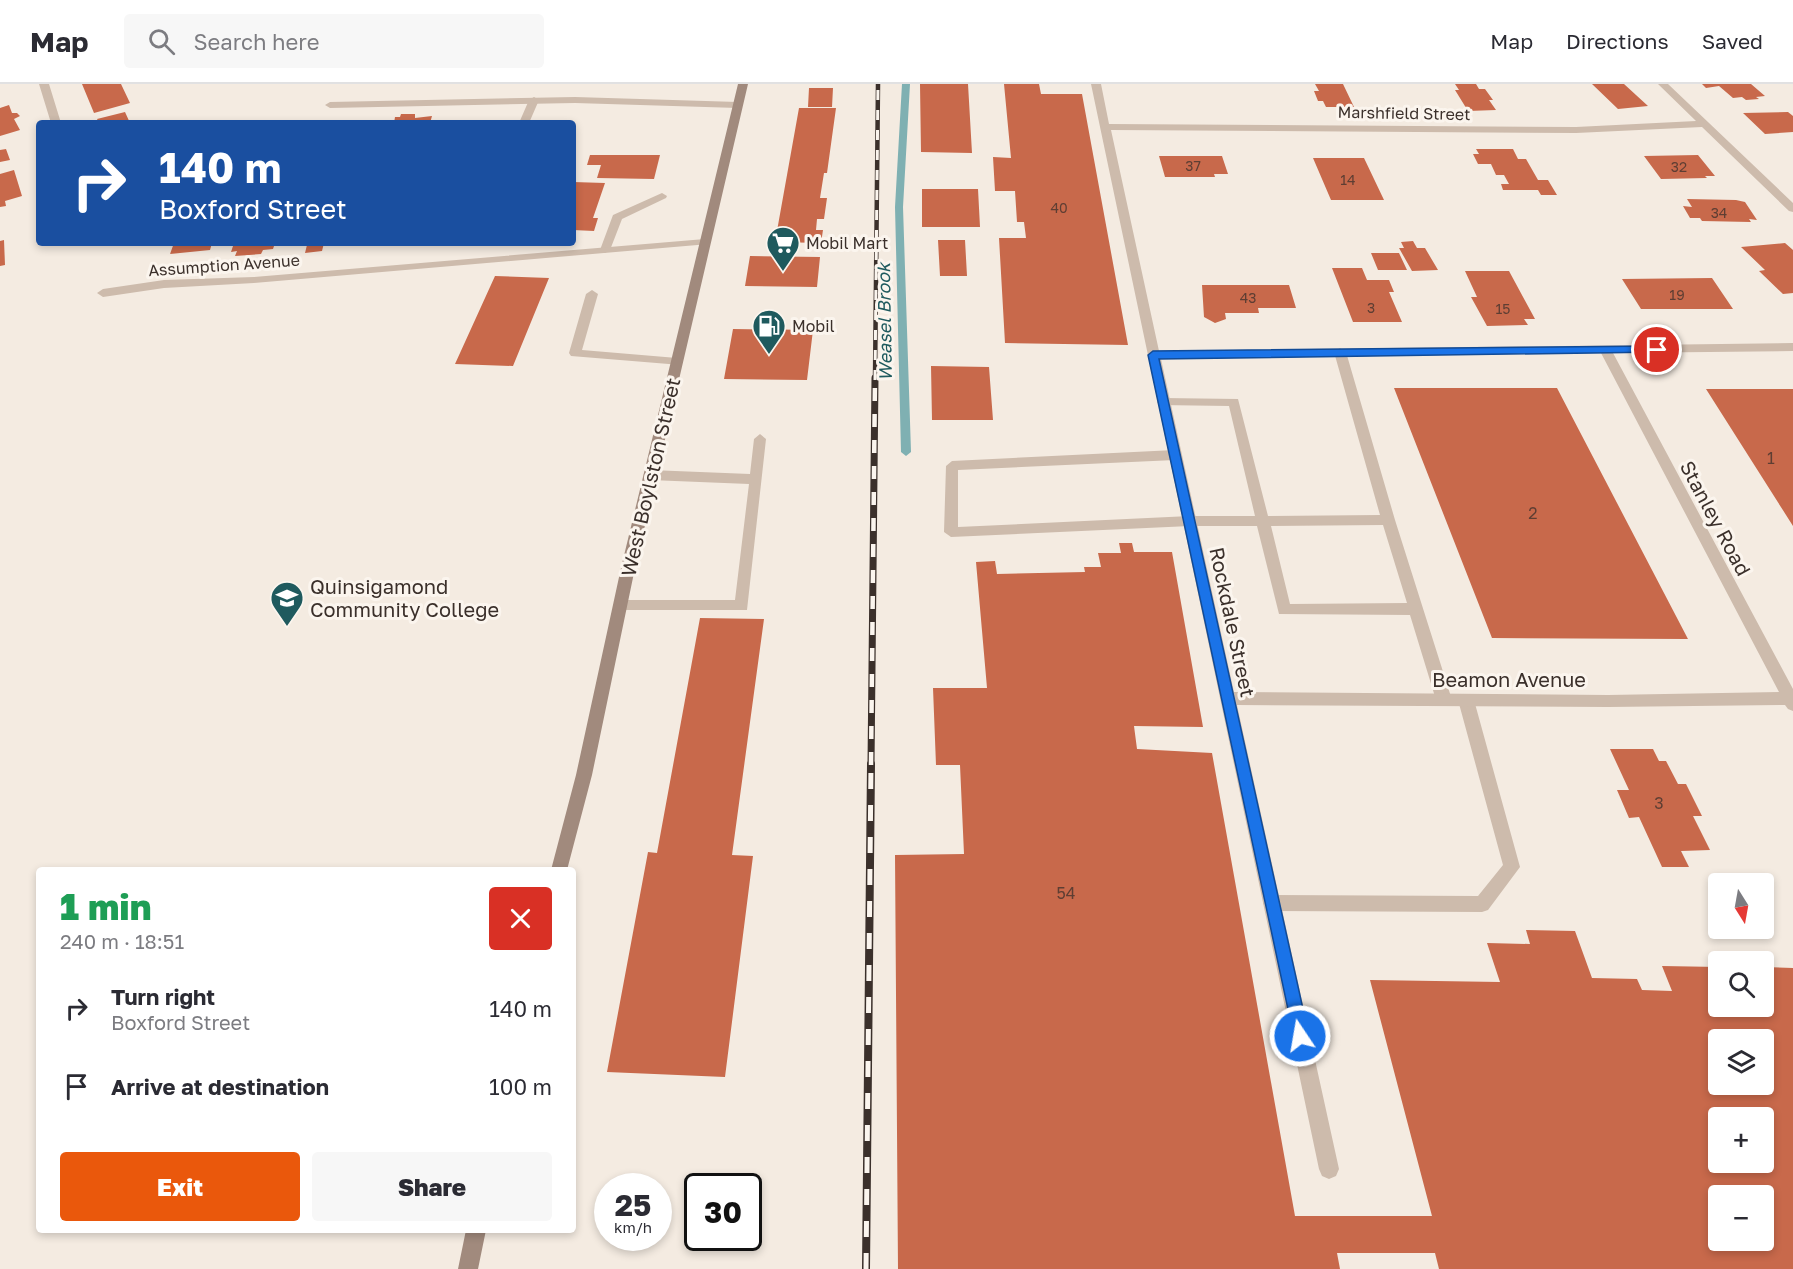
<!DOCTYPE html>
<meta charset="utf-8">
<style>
body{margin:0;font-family:"Golos Text",sans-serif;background:#f7f7f7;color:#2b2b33;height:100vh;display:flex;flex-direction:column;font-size:22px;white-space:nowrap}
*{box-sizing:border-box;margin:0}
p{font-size:20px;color:#7c7c81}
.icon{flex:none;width:33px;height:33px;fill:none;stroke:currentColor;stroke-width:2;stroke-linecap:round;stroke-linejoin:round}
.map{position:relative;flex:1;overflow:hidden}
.side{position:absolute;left:36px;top:783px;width:540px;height:366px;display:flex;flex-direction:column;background:#fff;border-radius:6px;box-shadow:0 3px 9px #0003}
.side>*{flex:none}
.guide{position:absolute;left:36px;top:36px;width:540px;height:126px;border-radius:6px;box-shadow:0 3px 9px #0003;background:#1a4fa0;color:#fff;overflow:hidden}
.needle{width:39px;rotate:169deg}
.buttons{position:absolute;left:1708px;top:789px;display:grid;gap:12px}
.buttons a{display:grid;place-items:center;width:66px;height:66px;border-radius:6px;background:#fff;box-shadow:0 3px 9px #0003;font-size:30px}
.speed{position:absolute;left:594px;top:1089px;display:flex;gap:12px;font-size:30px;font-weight:700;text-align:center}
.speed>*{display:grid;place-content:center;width:78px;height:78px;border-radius:50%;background:#fff;box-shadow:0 3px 9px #0003;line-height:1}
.speed small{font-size:15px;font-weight:400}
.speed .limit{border:3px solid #111;border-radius:9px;background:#fff;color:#111}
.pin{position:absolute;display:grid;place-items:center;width:51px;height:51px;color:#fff;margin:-26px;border:3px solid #fff;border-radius:50%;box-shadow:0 2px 6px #0007}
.me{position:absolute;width:66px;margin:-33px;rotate:348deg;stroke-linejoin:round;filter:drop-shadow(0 0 4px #0008)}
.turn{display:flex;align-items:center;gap:21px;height:126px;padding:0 24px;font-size:27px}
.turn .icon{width:78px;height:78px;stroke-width:2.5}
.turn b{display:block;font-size:42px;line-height:51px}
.round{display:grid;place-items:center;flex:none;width:63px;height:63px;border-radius:6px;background:#f7f7f7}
.summary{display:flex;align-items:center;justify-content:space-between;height:102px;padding:0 24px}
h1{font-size:36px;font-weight:800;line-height:45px;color:#1e9e55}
.button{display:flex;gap:12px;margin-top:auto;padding:12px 24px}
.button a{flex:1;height:69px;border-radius:6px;background:#ea580c;color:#fff;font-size:24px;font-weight:800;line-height:69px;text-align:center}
.button a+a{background:#f7f7f7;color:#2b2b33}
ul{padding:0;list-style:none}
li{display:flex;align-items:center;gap:18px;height:78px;padding:0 24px}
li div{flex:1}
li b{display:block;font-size:22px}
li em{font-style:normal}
header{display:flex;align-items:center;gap:36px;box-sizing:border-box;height:84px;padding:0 30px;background:#fff;border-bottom:2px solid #e1e1e2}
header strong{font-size:28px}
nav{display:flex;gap:33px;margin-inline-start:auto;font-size:21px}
.search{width:420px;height:54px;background:#f7f7f7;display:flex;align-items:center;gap:15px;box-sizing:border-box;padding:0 21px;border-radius:6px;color:#7c7c81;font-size:22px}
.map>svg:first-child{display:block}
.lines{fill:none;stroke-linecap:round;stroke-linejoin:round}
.stream{fill:#7fb0b2;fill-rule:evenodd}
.building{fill:#c8694b;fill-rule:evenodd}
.service{fill:#cdbbac;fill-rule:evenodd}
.minor{fill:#cdbbac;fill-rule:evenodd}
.secondary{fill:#a18a7d;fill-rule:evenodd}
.rail-far2-casing{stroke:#3b302b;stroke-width:4.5}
.rail-far1-casing{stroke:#3b302b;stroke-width:7}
.rail-casing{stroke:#3b302b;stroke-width:8}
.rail-far2{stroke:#fbf5ee;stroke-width:3;stroke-dasharray:10;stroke-linecap:butt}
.rail-far1{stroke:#fbf5ee;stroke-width:4.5;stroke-dasharray:13;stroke-linecap:butt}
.rail{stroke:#fbf5ee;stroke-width:5;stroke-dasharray:16;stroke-linecap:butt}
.route{fill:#1a73e8;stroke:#114b97;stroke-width:1.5}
.labels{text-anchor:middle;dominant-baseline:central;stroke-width:6;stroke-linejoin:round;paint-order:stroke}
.far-number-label{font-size:14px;fill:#5e3e33}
.far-street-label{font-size:16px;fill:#3b302b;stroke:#fbf5ee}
.far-poi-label{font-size:16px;fill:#3b302b;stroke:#fbf5ee;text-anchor:start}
.number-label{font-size:16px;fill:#5e3e33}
.far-water-label{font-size:18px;font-style:italic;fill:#1f5a5e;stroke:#fbf5ee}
.street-label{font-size:20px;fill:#3b302b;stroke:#fbf5ee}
.poi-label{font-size:20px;fill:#3b302b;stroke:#fbf5ee;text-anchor:start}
</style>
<header>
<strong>Map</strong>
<div class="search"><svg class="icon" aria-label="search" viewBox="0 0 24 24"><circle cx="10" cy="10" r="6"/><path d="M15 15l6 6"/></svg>Search here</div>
<nav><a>Map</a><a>Directions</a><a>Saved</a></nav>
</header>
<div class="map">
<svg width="1793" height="1185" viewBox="0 0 1793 1185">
<rect width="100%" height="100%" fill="#f4ebe1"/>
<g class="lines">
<!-- stream -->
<path class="stream" d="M 902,0 L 910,0 L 903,123 L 911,368 L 906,372 L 901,368 L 895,123 Z"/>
</g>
<!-- building -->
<path class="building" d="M 82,0 L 121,0 L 130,19 L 94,29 Z
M 920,0 L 968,0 L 972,69 L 921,68 Z
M 1004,0 L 1039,0 L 1041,10 L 1082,10 L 1128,261 L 1005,259 L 999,154 L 1026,154 L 1024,138 L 1017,138 L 1015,107 L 995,107 L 993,73 L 1011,74 Z
M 1315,0 L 1343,0 L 1354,23 L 1326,23 L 1323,17 L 1318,17 L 1314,7 L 1319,7 Z
M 1455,0 L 1476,0 L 1479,5 L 1485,5 L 1493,16 L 1489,16 L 1496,26 L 1468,27 L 1455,6 L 1459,6 Z
M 1592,0 L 1624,0 L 1648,22 L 1618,25 Z
M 1702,0 L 1751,0 L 1765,12 L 1756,13 L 1759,15 L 1746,16 L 1742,13 L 1733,14 L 1719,2 L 1706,4 Z
M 809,4 L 833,4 L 832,23 L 808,23 Z
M 9,21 L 12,29 L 17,29 L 20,32 L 14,35 L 20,46 L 0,52 L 0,24 Z
M 799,24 L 836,24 L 827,89 L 824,89 L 820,114 L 827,114 L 824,135 L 817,135 L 816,146 L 823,146 L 821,159 L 775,158 Z
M 125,28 L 130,39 L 99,39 L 97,35 Z
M 1788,28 L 1793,32 L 1793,48 L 1765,50 L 1743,29 Z
M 401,30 L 415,30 L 415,34 L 432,32 L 430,39 L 394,39 L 395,33 L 400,33 Z
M 6,65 L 10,76 L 0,78 L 0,66 Z
M 1476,65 L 1513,65 L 1518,75 L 1526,75 L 1538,96 L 1548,96 L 1557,111 L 1541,111 L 1538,106 L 1503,106 L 1501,100 L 1509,100 L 1504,91 L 1496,91 L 1491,80 L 1478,80 L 1473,70 L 1479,70 Z
M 590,71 L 660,71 L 654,95 L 597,94 L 601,81 L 587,81 Z
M 1698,71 L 1715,92 L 1705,92 L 1707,94 L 1661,95 L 1644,72 Z
M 1159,72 L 1222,72 L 1228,90 L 1214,90 L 1215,93 L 1165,93 Z
M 1313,74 L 1364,74 L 1384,116 L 1331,116 Z
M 14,86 L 22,112 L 5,117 L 6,122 L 0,123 L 0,90 Z
M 573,98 L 605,99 L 593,134 L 598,134 L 594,147 L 573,146 Z
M 922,105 L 978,105 L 980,143 L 922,143 Z
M 1687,115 L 1736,116 L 1745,118 L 1757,136 L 1749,135 L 1751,138 L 1702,137 L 1700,134 L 1690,134 L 1683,122 L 1692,123 Z
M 4,156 L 5,181 L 0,182 L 0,157 Z
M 938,156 L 965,156 L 967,192 L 940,192 Z
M 1413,157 L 1417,164 L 1425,164 L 1438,186 L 1412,187 L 1399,164 L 1404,164 L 1401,158 Z
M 174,159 L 212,159 L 210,166 L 170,170 Z
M 234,159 L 275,159 L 273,165 L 263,166 L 261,170 L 235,172 L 237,167 L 231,168 Z
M 302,159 L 324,159 L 322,167 L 305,169 L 307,161 L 302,162 Z
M 1785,159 L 1793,166 L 1793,209 L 1783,210 L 1759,187 L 1765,186 L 1741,163 Z
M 1371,169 L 1399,169 L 1407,186 L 1378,186 Z
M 750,172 L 820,173 L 817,203 L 745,202 Z
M 1332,184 L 1362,184 L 1367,196 L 1389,196 L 1394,208 L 1389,208 L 1402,238 L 1353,238 Z
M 1465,187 L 1509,187 L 1535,235 L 1524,235 L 1528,241 L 1487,242 L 1471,213 L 1477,213 Z
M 495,192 L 549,194 L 513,282 L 455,280 Z
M 1712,194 L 1733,225 L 1641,225 L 1622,195 Z
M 1202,201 L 1289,201 L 1296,224 L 1258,224 L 1259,229 L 1225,229 L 1226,235 L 1215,239 L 1204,233 Z
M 733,245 L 813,246 L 807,296 L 724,295 Z
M 931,282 L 989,283 L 993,336 L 932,336 Z
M 1394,304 L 1557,304 L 1688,555 L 1492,554 Z
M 1706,305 L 1793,305 L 1793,442 Z
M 1119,459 L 1132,459 L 1134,468 L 1172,468 L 1203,643 L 1134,642 L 1137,665 L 1212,669 L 1295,1132 L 1432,1132 L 1370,896 L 1500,898 L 1487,859 L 1530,860 L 1526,846 L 1575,847 L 1592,894 L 1637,895 L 1642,906 L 1672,907 L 1662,882 L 1719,883 L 1719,922 L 1764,922 L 1764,883 L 1793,884 L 1793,1185 L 1439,1185 L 1435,1169 L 1337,1169 L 1340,1185 L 898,1185 L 895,771 L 964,770 L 960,681 L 936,681 L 933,604 L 987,604 L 976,478 L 995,477 L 997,490 L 1085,488 L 1084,483 L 1101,483 L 1098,469 L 1121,469 ZM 1719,956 L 1764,956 L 1764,1000 L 1719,1000 ZM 1719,1034 L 1764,1034 L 1764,1078 L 1719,1078 ZM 1719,1112 L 1764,1112 L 1764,1156 L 1719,1156 Z
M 700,534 L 764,535 L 732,771 L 753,772 L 725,993 L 607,988 L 648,768 L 657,769 Z
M 1610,665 L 1653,665 L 1659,677 L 1666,677 L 1678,700 L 1686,700 L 1702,732 L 1693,732 L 1710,766 L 1681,767 L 1689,783 L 1662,783 L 1639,733 L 1629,734 L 1617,706 L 1629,706 Z"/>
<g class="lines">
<!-- service -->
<path class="service" d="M 534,13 L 539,16 L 529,39 L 519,39 L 529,16 Z
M 662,109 L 667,112 L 666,114 L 622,135 L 610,166 L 605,169 L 601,168 L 600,166 L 613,131 Z
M 592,206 L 598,210 L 582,266 L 677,274 L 683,278 L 681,281 L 571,272 L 569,269 L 586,210 Z
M 1340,264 L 1346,268 L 1395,436 L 1452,616 L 1449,621 L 1444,622 L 1439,621 L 1436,616 L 1410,531 L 1279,530 L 1257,442 L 1190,442 L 951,453 L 944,448 L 946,382 L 952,377 L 1175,366 L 1181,371 L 1175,376 L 958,386 L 958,443 L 1190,432 L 1255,432 L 1229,322 L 1159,321 L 1157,318 L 1163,314 L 1238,315 L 1268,432 L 1380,431 L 1334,268 ZM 1383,441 L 1407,519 L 1290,520 L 1271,442 Z
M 760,350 L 766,355 L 747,526 L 615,526 L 613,522 L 615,518 L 620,516 L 735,516 L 749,400 L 650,396 L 643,391 L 650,386 L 750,390 L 754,355 Z
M 1466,610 L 1471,611 L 1474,616 L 1520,783 L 1488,826 L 1482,828 L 1272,827 L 1266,825 L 1263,819 L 1266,813 L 1272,811 L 1478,812 L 1503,781 L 1458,616 L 1461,611 Z"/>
<!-- minor -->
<path class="minor" d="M 39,0 L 49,0 L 61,39 L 51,39 Z
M 1091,0 L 1101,0 L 1109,40 L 1576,43 L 1696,37 L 1658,0 L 1668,0 L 1793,119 L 1793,128 L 1789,127 L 1702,43 L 1576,49 L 1111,46 L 1159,267 L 1793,259 L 1793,267 L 1613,269 L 1793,605 L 1793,627 L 1788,625 L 1785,621 L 1608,623 L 1237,621 L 1339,1085 L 1336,1092 L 1329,1095 L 1322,1092 L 1319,1085 ZM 1601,269 L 1779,608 L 1608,611 L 1234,608 L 1161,275 Z
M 575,13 L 738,18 L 743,21 L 738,24 L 575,19 L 330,24 L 325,21 L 330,18 Z
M 705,155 L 709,156 L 709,160 L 254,199 L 164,204 L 103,213 L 97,209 L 103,205 L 164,196 L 254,193 Z"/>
<!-- secondary -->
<path class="secondary" d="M 738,0 L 748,0 L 635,484 L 592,691 L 567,786 L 551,786 L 576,691 L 621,484 Z
M 466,1146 L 486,1146 L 478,1185 L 458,1185 Z"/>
<defs>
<path id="rail-far2" d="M 875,296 L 878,0"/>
<path id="rail-far1" d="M 871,681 L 875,294"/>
<path id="rail" d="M 866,1185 L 871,680"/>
</defs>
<!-- rail-far2 casing -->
<use href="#rail-far2" class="rail-far2-casing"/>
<!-- rail-far1 casing -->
<use href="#rail-far1" class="rail-far1-casing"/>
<!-- rail casing -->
<use href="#rail" class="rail-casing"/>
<!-- rail-far2 -->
<use href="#rail-far2" class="rail-far2"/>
<!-- rail-far1 -->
<use href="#rail-far1" class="rail-far1"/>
<!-- rail -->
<use href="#rail" class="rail"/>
</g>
<!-- route -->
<path class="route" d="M 1657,262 L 1662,266 L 1660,268 L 1159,275 L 1309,952 L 1306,958 L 1300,960 L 1295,958 L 1148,271 L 1153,267 Z"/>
<!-- icons -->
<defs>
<symbol id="supermarket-pin" viewBox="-11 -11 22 30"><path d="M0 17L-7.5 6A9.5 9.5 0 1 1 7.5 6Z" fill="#1f5a5e" stroke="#fbf5ee"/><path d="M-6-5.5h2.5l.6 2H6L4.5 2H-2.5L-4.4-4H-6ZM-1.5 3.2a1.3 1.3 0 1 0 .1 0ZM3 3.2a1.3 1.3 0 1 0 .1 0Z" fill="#fff"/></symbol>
<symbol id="fuel-pin" viewBox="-11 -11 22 30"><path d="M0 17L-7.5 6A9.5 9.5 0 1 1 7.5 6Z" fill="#1f5a5e" stroke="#fbf5ee"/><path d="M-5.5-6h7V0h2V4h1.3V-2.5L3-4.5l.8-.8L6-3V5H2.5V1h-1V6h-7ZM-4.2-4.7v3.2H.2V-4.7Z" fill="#fff"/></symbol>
<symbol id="university-pin" viewBox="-11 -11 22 30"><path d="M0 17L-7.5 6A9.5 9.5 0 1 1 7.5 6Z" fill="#1f5a5e" stroke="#fbf5ee"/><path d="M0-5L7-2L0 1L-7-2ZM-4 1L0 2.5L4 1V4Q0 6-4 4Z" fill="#fff"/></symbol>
</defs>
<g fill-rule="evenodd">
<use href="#supermarket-pin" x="764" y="140" width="38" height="52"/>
<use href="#fuel-pin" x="750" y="223" width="38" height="52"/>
<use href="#university-pin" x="268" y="495" width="38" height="52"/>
</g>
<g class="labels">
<!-- far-number labels -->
<g class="far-number-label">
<text x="1193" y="81">37</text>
<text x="1679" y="82">32</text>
<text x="1348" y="95">14</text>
<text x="1059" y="123">40</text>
<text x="1719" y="128">34</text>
<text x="1677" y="210">19</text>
<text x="1248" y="213">43</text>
<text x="1371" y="223">3</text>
<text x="1503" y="224">15</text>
</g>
<!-- far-street labels -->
<g class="far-street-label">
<text transform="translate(1404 29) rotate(1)">Marshfield Street</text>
<text transform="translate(224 181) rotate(-4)">Assumption Avenue</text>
</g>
<!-- far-poi labels -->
<g class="far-poi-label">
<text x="806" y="159">Mobil Mart</text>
<text x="792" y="242">Mobil</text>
</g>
<!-- number labels -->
<g class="number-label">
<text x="1771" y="374">1</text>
<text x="1533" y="429">2</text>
<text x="1659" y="719">3</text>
<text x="1066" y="809">54</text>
</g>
<!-- far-water labels -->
<g class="far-water-label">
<text transform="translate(884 238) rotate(-91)">Weasel Brook</text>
</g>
<!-- street labels -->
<g class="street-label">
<text transform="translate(650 393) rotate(-77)">West Boylston Street</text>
<text transform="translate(1716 434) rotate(62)">Stanley Road</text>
<text transform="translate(1233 538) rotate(78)">Rockdale Street</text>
<text x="1509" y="595">Beamon Avenue</text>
</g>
<!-- poi labels -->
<g class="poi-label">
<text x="310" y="502">Quinsigamond<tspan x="310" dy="23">Community College</tspan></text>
</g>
</g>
</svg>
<div class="buttons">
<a><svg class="needle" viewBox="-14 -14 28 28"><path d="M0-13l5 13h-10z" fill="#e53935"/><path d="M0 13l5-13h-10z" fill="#7c7c81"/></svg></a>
<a><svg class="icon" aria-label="search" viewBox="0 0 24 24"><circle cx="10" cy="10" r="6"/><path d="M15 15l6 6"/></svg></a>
<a><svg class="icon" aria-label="layers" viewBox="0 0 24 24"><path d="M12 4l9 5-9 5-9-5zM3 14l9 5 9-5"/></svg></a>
<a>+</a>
<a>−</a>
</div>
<div class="speed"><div>25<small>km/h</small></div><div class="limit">30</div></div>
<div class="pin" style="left:1657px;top:266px;background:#d93025"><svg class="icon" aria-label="arrive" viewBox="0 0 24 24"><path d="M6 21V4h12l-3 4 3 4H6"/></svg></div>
<svg class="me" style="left:1300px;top:952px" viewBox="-20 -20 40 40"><circle r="17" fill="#1a73e8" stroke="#fff" stroke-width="3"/><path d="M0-11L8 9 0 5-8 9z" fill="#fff"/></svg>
<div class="guide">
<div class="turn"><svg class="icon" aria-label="right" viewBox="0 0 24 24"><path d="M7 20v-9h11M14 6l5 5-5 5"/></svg><div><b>140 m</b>Boxford Street</div></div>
</div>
<section class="side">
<div class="summary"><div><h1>1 min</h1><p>240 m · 18:51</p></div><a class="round" style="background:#d93025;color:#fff"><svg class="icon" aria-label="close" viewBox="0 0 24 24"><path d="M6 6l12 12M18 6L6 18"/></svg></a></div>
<ul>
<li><svg class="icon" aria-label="right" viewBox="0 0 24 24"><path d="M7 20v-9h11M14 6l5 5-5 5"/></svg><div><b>Turn right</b><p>Boxford Street</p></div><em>140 m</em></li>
<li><svg class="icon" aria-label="arrive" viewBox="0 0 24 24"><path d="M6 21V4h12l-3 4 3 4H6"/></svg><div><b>Arrive at destination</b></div><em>100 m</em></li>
</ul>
<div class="button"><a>Exit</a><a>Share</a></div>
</section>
</div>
